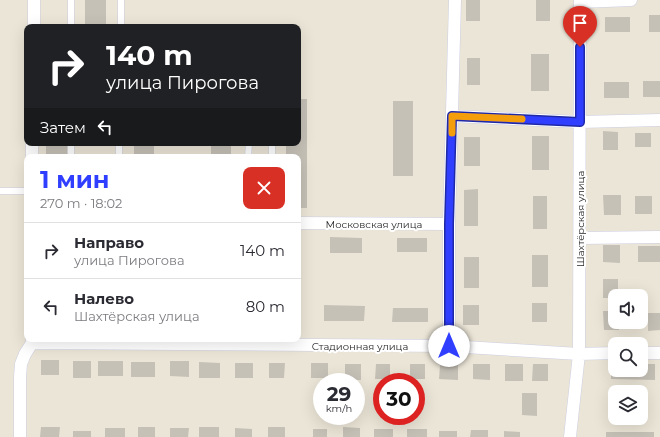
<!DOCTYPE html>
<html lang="ru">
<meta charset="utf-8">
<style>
body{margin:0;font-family:Montserrat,sans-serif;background:#f7f7f7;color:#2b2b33;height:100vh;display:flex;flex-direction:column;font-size:15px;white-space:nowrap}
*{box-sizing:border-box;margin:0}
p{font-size:13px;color:#7c7c81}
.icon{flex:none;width:22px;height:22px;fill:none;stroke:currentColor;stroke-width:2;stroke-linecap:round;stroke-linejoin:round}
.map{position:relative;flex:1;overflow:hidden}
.sheet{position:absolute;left:24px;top:154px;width:277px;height:188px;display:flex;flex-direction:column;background:#fff;border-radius:8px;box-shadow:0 4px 16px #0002}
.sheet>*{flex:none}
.guide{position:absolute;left:24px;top:24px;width:277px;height:122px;border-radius:8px;box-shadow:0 4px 16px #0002;background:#202124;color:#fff;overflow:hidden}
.tools{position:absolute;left:608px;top:289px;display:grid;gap:8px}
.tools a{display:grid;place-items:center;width:40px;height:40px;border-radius:8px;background:#fff;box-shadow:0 4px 16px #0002;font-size:20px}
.speed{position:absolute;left:313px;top:373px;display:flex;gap:8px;font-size:20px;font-weight:700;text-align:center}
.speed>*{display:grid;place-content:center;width:52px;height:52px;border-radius:50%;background:#fff;box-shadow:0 4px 16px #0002;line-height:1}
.speed small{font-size:10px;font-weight:400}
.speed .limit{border:6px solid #d22;background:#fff;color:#111}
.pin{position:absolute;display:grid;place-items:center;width:34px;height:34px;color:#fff;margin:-41px -17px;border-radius:50% 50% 50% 0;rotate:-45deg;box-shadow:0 0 4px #0007}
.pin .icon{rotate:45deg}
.me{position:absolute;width:44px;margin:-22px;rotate:0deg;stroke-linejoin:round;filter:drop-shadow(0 0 3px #0008)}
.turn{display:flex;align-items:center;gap:14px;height:84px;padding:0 16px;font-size:18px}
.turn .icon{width:52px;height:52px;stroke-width:2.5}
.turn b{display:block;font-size:28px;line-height:34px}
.then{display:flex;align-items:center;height:38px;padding:0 16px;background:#0003;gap:8px;font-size:15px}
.round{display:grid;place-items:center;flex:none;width:42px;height:42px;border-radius:8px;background:#f7f7f7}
.headline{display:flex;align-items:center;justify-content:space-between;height:68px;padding:0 16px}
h1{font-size:24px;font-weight:700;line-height:30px;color:#303fff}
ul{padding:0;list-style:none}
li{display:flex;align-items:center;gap:12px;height:56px;padding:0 16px;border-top:1px solid #e1e1e2}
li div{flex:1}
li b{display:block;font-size:15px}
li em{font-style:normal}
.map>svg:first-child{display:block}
.building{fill:#c6c1b7}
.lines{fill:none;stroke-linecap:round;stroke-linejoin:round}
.lane-casing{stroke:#cccee2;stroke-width:7}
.street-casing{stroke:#cccee2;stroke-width:13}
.lane{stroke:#fff;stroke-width:6}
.street{stroke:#fff;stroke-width:12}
.route-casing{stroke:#1f29a6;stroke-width:10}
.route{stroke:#303fff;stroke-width:7}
.slow{stroke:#f59e0b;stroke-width:7}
.labels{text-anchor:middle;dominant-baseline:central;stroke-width:4;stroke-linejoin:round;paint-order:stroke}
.street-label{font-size:10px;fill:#272727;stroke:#fff}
</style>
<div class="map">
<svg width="660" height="437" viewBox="0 0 660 437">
<rect width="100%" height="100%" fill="#ebe5d7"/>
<!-- building -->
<path class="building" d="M 85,0 L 106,0 L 106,27 L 85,27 Z
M 466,0 L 480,0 L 480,21 L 466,21 Z
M 536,0 L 550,0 L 550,21 L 536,21 Z
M 649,15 L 660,15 L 660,32 L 649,32 Z
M 605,17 L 630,17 L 630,32 L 605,32 Z
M 531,54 L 549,54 L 549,91 L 531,91 Z
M 467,58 L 480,58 L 480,85 L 467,85 Z
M 643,81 L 660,81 L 660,97 L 643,97 Z
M 604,82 L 629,82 L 629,98 L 604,98 Z
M 298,99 L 307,99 L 307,208 L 298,208 L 298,157 L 286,157 L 286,143 L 298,143 Z
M 393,101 L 413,101 L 413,176 L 393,176 Z
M 603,131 L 618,132 L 618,150 L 603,150 Z
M 635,133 L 651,133 L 651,147 L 635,147 Z
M 532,136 L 549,136 L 549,170 L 532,170 Z
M 464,137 L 480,137 L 480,166 L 464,166 Z
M 46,143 L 67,143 L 67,157 L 46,157 Z
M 134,143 L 154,143 L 154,157 L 134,157 Z
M 211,143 L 231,143 L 231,157 L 211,157 Z
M 478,189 L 478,226 L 464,226 L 464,190 Z
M 603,195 L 621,195 L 621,215 L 604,215 Z
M 533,196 L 547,196 L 547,229 L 533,229 Z
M 635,196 L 652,196 L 652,214 L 635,214 Z
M 298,237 L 301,237 L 300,255 L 298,255 Z
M 330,237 L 362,238 L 362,253 L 330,253 Z
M 397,238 L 427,238 L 427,252 L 397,252 Z
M 603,245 L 620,245 L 620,263 L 603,262 Z
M 638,246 L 660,246 L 660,262 L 638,262 Z
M 532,255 L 548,255 L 548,287 L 532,287 Z
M 464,257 L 479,257 L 479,288 L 464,288 Z
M 603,279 L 618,279 L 618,296 L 615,296 L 615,298 L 603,298 Z
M 532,303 L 547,303 L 547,322 L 532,322 Z
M 324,305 L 365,306 L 364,321 L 324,321 Z
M 463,305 L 479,305 L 479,325 L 463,325 Z
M 393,308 L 428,308 L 428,322 L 392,322 Z
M 603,311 L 615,311 L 615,322 L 619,322 L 619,330 L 604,330 Z
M 648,313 L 660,313 L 660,330 L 648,331 Z
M 41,360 L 59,360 L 59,375 L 41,375 Z
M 73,361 L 91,361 L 91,378 L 73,378 Z
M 98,361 L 123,361 L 123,376 L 98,376 Z
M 170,361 L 189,361 L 189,377 L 170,376 Z
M 131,362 L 155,362 L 155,377 L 131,377 Z
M 199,362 L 220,363 L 220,378 L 199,378 Z
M 235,363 L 253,363 L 253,378 L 235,378 Z
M 269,363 L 285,363 L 284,378 L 269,378 Z
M 311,363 L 328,363 L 328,378 L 311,378 Z
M 345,364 L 361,364 L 361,380 L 345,380 Z
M 376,364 L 390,364 L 390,379 L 375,379 Z
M 410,364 L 425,364 L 425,379 L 410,379 Z
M 473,364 L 490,364 L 490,380 L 473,379 Z
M 505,364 L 523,364 L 523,381 L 505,381 Z
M 533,364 L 548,364 L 548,381 L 532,381 Z
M 611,364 L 615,364 L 615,370 L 641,370 L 641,364 L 655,364 L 655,380 L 611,379 Z
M 440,365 L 458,365 L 458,380 L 439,379 Z
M 522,393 L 537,393 L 537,416 L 522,415 Z
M 41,427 L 60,427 L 59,437 L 40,437 Z
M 138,427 L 155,427 L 155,437 L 138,437 Z
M 199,427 L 219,427 L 219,437 L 199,437 Z
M 268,427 L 285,427 L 285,437 L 268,437 Z
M 343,427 L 360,428 L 360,437 L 343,437 Z
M 105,428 L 125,428 L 125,437 L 105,437 Z
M 170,428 L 189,428 L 188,437 L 170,437 Z
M 235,428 L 252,429 L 252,437 L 235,437 Z
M 313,429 L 327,429 L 327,437 L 313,437 Z
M 374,429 L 393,429 L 393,437 L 374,437 Z
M 407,429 L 427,429 L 427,437 L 407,437 Z
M 471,430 L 488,430 L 488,437 L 470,437 Z
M 73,431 L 91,431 L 91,437 L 73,437 Z
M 439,431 L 457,431 L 457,437 L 439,437 Z
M 504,431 L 520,432 L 520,437 L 504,437 Z
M 606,432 L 654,432 L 654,437 L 606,437 Z"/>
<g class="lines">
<defs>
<path id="lane" d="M 71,0 L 71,27
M 121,27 L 121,0
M 71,143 L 71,157
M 272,143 L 272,157
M 119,157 L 119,143
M 248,157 L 249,143
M 0,191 L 27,191"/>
<path id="street" d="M 580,2 L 631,0
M 34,27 L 34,0
M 452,116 L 580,122 L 660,120
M 32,157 L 32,143
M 298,223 L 449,224
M 580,238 L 660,237
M 32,343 L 449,346 L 579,354 L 615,353
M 449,346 L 449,224 L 455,0
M 641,353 L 660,353
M 20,437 L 20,377 L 21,364 L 25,354 L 32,343 L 32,339
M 570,437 L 579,354 L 580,0"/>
</defs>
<!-- lane casing -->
<use href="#lane" class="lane-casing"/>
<!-- street casing -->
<use href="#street" class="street-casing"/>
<!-- lane -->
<use href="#lane" class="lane"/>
<!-- street -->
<use href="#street" class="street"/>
</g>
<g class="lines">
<defs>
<path id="route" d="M 449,346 L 449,224 L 452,116 L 580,122 L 580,47"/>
</defs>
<!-- route casing -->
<use href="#route" class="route-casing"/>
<!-- route -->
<use href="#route" class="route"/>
<!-- slow -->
<path class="slow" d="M 452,133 L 452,116 L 522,119"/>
</g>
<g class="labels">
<!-- street labels -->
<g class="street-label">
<text transform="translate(580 219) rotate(-90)">Шахтёрская улица</text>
<text x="374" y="224">Московская улица</text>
<text x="360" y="346">Стадионная улица</text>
</g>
</g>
</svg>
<div class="tools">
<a><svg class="icon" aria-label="sound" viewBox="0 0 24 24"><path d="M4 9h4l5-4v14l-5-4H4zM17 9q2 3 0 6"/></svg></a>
<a><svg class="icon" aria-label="search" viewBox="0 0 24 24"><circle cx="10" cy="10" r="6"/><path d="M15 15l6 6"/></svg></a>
<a><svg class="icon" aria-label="layers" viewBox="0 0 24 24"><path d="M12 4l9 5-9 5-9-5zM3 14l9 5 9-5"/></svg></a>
</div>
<div class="speed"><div>29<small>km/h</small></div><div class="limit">30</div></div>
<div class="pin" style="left:580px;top:47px;background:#d93025"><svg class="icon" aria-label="arrive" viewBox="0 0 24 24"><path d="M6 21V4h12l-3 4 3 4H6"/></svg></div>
<svg class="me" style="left:449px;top:346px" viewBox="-20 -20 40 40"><circle r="19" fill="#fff"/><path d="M0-13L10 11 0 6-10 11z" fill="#303fff"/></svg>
<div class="guide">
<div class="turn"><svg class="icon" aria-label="right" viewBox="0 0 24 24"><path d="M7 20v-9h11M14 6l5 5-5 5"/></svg><div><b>140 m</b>улица Пирогова</div></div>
<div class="then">Затем<svg class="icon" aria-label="left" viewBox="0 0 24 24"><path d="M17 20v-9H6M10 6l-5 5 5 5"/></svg></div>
</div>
<section class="sheet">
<div class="headline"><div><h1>1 мин</h1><p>270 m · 18:02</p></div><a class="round" style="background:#d93025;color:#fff"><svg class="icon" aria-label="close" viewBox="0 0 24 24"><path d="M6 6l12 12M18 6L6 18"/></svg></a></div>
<ul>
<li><svg class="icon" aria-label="right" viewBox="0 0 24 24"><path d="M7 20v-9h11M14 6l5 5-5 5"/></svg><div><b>Направо</b><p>улица Пирогова</p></div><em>140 m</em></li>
<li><svg class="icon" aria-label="left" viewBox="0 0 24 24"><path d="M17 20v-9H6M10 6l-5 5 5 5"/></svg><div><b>Налево</b><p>Шахтёрская улица</p></div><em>80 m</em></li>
</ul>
</section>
</div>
